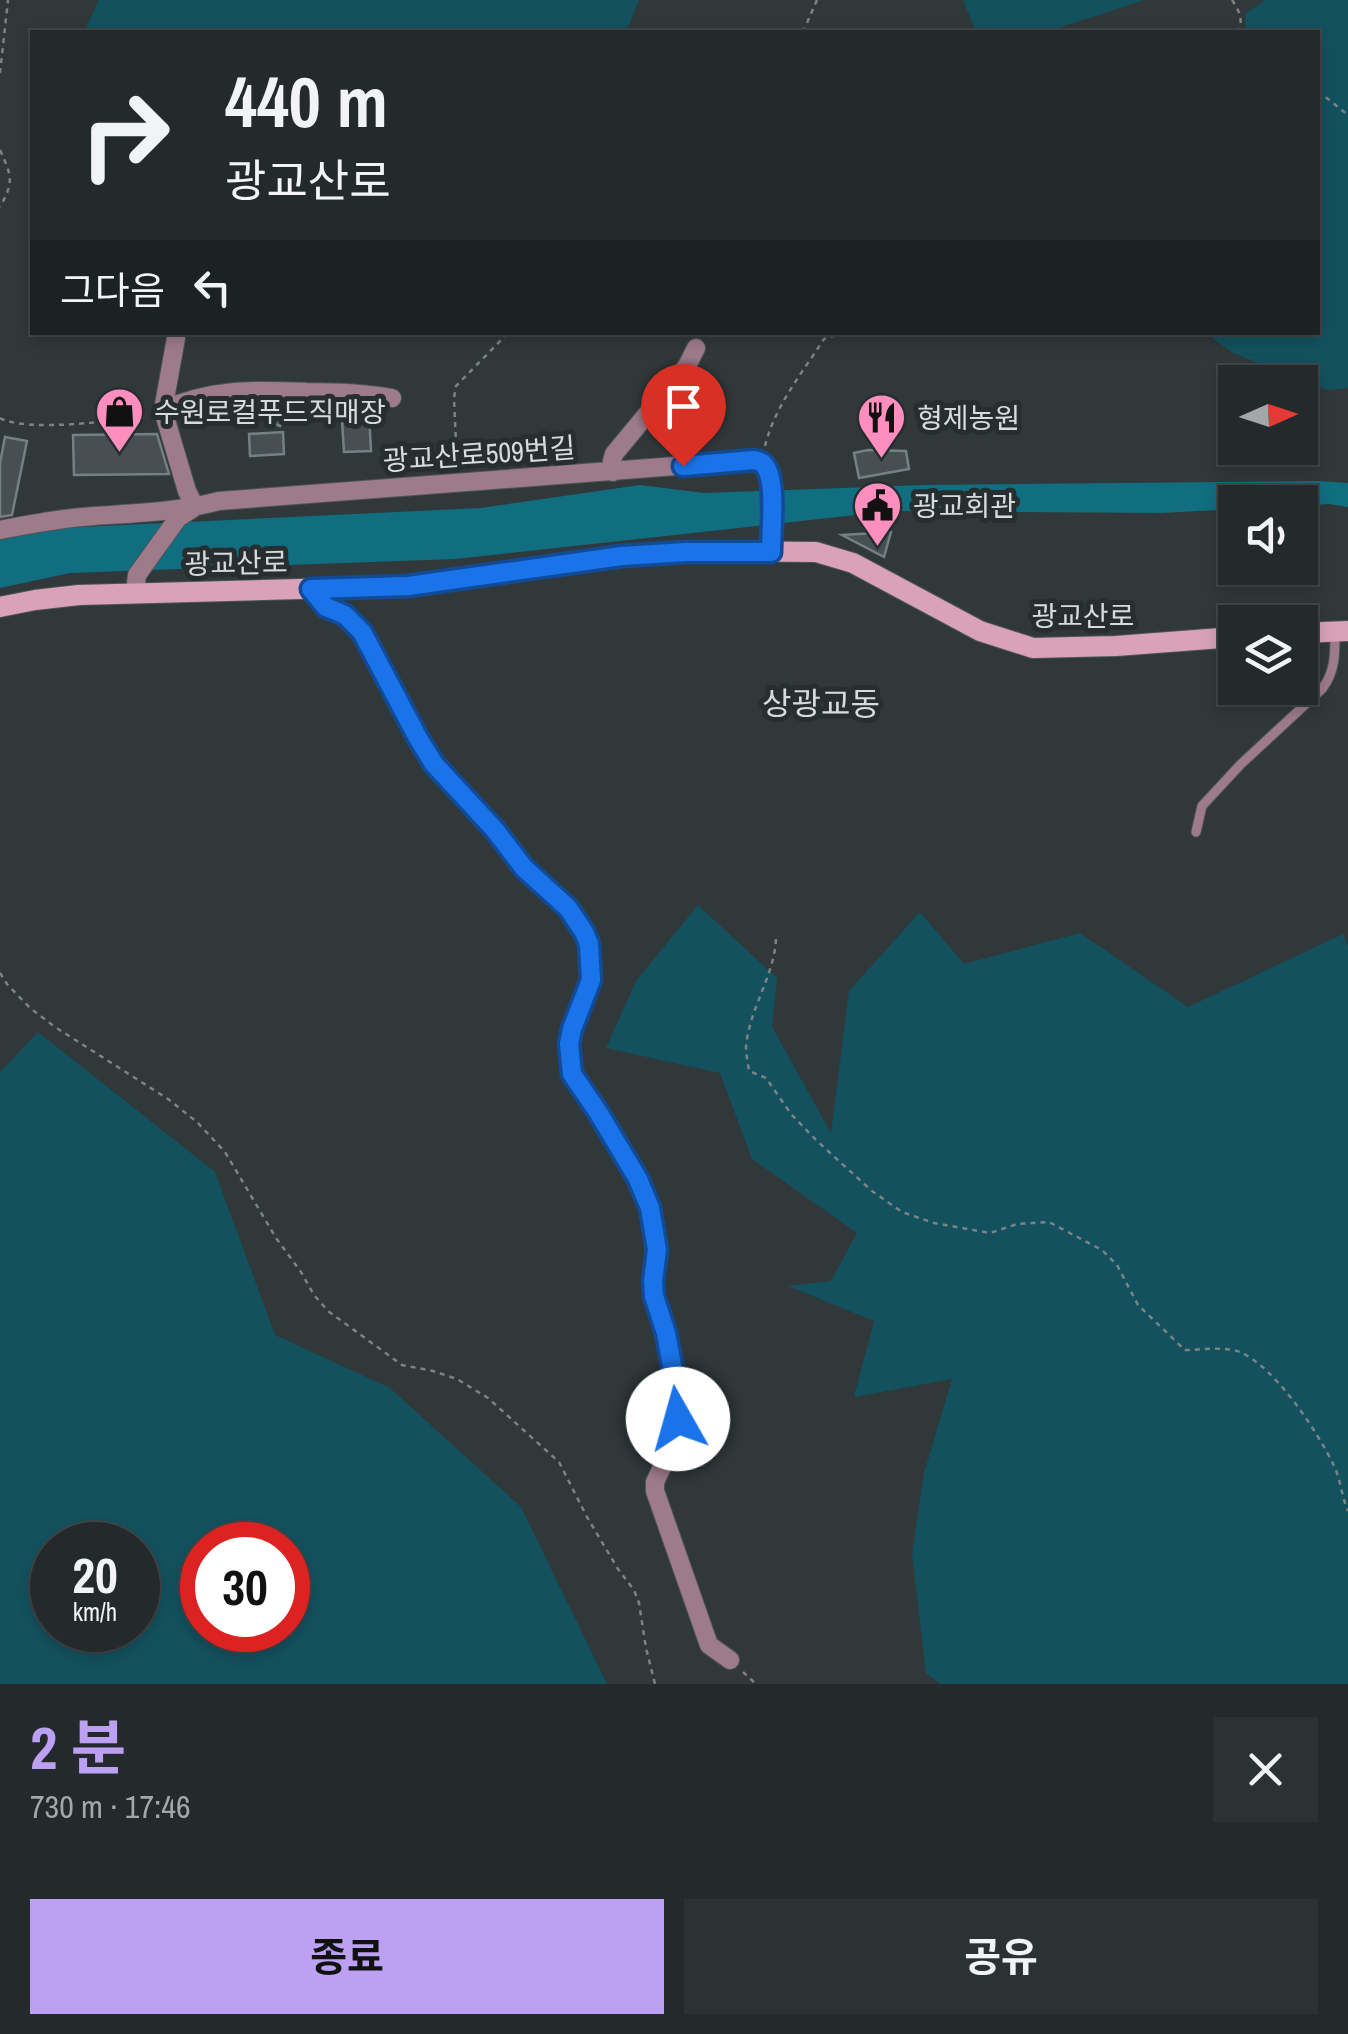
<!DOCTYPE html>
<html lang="ko">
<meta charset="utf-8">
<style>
body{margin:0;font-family:"Archivo Narrow","Noto Sans KR",sans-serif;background:#2c3234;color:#f1f3f6;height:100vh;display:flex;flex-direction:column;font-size:38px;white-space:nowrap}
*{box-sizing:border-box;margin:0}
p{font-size:32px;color:#a3a7a9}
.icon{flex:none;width:55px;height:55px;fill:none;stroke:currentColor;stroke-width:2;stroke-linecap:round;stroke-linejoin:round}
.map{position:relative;height:1684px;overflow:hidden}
.drawer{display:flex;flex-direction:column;background:#242a2c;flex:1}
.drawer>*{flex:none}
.guide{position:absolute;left:30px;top:30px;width:1290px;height:305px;border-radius:0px;box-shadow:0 5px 15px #0003,0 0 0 2px #414648;background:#242a2c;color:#f1f3f6;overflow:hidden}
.needle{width:65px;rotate:87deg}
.fabs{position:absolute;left:1218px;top:365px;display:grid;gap:20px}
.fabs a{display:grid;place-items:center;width:100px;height:100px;border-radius:0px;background:#242a2c;box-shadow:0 5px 15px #0003,0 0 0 2px #414648;font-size:50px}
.speed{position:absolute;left:30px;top:1522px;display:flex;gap:20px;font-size:50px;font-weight:700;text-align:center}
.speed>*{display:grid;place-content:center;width:130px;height:130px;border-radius:50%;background:#242a2c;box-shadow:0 5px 15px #0003,0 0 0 2px #414648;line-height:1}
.speed small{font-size:25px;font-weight:400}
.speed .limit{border:15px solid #d22;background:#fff;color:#111}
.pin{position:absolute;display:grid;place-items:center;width:85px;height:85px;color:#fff;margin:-102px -42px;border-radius:50% 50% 50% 0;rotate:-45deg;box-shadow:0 0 10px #0007}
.pin .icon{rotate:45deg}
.me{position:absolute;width:110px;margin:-55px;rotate:353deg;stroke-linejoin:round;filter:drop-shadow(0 0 8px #0008)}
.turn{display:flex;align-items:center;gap:35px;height:210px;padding:0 30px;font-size:45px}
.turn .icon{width:130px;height:130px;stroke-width:2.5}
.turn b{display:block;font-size:70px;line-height:85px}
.then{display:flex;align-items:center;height:95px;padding:0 30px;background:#0003;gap:20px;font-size:38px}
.round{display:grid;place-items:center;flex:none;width:105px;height:105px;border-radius:0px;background:#2c3234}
.summary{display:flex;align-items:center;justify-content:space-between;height:170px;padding:0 30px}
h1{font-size:60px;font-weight:700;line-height:75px;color:#bca0f2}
.cta{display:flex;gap:20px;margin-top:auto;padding:20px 30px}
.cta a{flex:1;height:115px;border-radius:0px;background:#bca0f2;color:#111;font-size:40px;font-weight:700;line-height:115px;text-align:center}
.cta a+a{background:#2c3234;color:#f1f3f6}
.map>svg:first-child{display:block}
.green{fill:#13515e;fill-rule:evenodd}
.water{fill:#106e80}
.building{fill:#474f52;stroke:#767f82;stroke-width:2.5}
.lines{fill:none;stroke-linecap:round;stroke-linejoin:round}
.lane-casing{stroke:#4e5557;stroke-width:11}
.street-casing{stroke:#4e5557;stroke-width:20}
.secondary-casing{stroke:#4e5557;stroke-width:22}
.path{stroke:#7c8384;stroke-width:2.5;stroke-dasharray:5 5;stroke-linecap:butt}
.lane{stroke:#9e7b89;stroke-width:9}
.street{stroke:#9e7b89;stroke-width:18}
.secondary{stroke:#d9a2b7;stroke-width:20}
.route-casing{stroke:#114b97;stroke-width:25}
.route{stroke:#1a73e8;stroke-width:18}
.labels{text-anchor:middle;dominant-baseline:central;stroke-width:10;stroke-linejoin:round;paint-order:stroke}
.poi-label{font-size:28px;fill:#d6dbdc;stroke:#262e30;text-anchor:start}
.street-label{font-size:28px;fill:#d6dbdc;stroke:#262e30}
.quarter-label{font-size:32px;fill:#d6dbdc;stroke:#262e30}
</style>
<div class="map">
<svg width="1348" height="1684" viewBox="0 0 1348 1684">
<rect width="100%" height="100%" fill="#30383a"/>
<!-- green -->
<path class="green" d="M 99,0 L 639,0 L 626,32 L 84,32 Z
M 963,0 L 1144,0 L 1046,32 L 976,32 Z
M 1265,0 L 1348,0 L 1348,388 L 1327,390 L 1233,353 L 1206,333 L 1318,332 L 1318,32 L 1246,32 L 1245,14 Z
M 698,905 L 777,978 L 772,1027 L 831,1133 L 849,991 L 920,912 L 964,964 L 1080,933 L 1188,1007 L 1343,934 L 1348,946 L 1348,1684 L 940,1684 L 926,1673 L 912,1554 L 924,1473 L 952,1379 L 854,1397 L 874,1321 L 788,1286 L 831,1281 L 857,1233 L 752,1159 L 720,1073 L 606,1048 L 636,981 Z
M 38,1032 L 215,1172 L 275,1335 L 390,1388 L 521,1507 L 607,1684 L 0,1684 L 0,1072 ZM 138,1545 L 138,1630 L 52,1630 L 52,1545 ZM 288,1545 L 288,1630 L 202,1630 L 202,1545 Z"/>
<!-- water -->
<path class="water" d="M 1318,481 L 1348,483 L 1348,507 L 1329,504 L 1300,506 L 1300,502 L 1235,502 L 1235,509 L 1162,513 L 893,511 L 455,559 L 70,573 L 0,588 L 0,540 L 60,528 L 481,508 L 640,485 L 704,493 L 923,485 Z"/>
<!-- building -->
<path class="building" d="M 255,404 L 269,403 L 290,404 L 280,426 L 251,413 Z
M 354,413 L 369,413 L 371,451 L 344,452 L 342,421 L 354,420 Z
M 283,432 L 284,454 L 250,456 L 249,434 Z
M 157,434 L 169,474 L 74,475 L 73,435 Z
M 5,437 L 27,441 L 12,515 L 0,517 L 0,463 Z
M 868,450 L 906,451 L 909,469 L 859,478 L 854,453 Z
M 891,532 L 884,557 L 842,535 Z"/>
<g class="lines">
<defs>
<path id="lane" d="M 1196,832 L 1202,806 L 1241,764 L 1322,689 C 1335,672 1335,655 1335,634"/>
<path id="street" d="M 163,410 C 214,388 253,390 307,392 C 336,392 364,393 392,398
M 613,472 L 612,461 L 614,454 L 687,366 L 696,348
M 0,530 C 31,524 62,518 94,516 C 136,513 177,512 219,501 L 754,460 L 766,466 L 771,481 L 771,552
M 311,589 L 326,607 L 345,615 L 362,632 L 418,738 L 435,763 L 495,830 L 524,868 L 568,908 L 584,932 L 589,944 L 591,980 L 572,1029 L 569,1044 L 571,1074 L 598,1112 L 637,1179 L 650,1208 L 657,1250 L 653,1281 L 654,1296 L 666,1333 L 679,1403 L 679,1419 L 671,1448 L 655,1482 L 655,1491 L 709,1645 L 730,1660
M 135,592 L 137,575 L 178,518 L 195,507 L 187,491 L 163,410 L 176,338"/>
<path id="secondary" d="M 0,607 L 35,600 L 79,595 L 407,586 L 622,556 L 686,551 L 816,552 L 853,563 L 980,631 L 1033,648 L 1116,646 L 1235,637
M 1300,633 L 1348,631"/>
</defs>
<!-- lane casing -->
<use href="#lane" class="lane-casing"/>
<!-- street casing -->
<use href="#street" class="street-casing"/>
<!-- secondary casing -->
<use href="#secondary" class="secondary-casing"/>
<!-- path -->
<path class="path" d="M 1232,0 C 1239,10 1244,21 1238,32
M 803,32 L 817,0
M 0,73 L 8,0
M 1318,91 L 1348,115
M 0,150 C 12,176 14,182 0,207
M 0,418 C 28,433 113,420 148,417
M 765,446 C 775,406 802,373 824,339 L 846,332
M 457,467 L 454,398 L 456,386 L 509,332
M 776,939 C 774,977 749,1009 746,1047 C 746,1055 748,1063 749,1071 L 766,1078 L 791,1114 L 817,1141 L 872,1191 L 902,1212 L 934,1223 L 990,1233 L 1017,1224 L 1049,1222 L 1102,1250 L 1117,1265 L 1138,1305 L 1185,1350 C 1201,1350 1225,1346 1240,1352 C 1275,1367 1318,1432 1334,1466 C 1341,1480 1341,1495 1348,1511
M 0,973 L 7,984 L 30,1008 L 55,1027 L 168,1099 L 197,1122 L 225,1152 L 276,1238 L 301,1272 L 314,1295 L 328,1311 L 402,1365 L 433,1371 L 457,1379 L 488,1398 L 559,1462 L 587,1517 L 618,1569 L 634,1590 L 639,1603 L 646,1648 L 655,1684
M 743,1672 L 756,1684"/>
<!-- lane -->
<use href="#lane" class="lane"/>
<!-- street -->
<use href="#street" class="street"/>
<!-- secondary -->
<use href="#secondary" class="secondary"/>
</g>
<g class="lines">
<defs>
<path id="route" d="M 678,1419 L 679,1403 L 666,1333 L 654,1296 L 653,1281 L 657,1250 L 650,1208 L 638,1179 L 598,1112 L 572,1074 L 569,1044 L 572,1029 L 591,980 L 589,944 L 584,932 L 568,908 L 524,868 L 495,830 L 434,764 L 418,738 L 362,632 L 345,615 L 326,607 L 311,589 L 408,586 L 622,556 L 686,552 L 771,552 C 771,531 776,486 767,469 C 762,461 761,462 754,460 L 683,466"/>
</defs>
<!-- route casing -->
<use href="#route" class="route-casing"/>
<!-- route -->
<use href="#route" class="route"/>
</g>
<!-- icons -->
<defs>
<symbol id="shop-pin" viewBox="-11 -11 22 30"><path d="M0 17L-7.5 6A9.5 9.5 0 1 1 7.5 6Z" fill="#fd8ebe" stroke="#262e30"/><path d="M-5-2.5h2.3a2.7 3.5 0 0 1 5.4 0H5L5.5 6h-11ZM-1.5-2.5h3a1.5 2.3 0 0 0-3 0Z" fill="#111"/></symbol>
<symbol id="restaurant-pin" viewBox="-11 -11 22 30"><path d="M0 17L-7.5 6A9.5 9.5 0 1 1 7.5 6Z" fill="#fd8ebe" stroke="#262e30"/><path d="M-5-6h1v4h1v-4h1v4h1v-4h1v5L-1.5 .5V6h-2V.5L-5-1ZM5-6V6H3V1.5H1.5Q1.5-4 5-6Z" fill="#111"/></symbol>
<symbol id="civic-pin" viewBox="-11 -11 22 30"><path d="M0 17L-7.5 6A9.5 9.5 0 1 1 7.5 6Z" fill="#fd8ebe" stroke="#262e30"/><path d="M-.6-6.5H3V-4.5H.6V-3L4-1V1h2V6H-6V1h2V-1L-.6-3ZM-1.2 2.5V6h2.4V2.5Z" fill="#111"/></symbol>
</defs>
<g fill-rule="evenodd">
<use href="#shop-pin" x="92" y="384" width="55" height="75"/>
<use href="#restaurant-pin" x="854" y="390" width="55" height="75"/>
<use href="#civic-pin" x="850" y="478" width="55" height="75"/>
</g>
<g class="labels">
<!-- poi labels -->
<g class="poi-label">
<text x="154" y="412">수원로컬푸드직매장</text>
<text x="917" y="418">형제농원</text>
<text x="913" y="506">광교회관</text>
</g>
<!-- street labels -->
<g class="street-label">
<text transform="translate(479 454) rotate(-4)">광교산로509번길</text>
<text transform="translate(236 563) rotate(-1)">광교산로</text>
<text x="1083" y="616">광교산로</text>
</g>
<!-- quarter labels -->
<g class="quarter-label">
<text x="821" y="703">상광교동</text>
</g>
</g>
</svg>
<div class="fabs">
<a><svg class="needle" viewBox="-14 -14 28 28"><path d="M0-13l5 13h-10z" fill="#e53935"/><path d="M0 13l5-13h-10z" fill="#a3a7a9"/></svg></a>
<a><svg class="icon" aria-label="sound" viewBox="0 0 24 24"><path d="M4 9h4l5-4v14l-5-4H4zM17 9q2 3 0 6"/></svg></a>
<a><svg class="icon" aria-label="layers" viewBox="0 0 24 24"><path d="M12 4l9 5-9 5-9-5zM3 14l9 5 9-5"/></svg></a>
</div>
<div class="speed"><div>20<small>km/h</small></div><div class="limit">30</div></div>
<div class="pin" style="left:683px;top:466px;background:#d93025"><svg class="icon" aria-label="arrive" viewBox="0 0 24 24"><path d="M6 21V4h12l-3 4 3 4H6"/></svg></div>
<svg class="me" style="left:678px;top:1419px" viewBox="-20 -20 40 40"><circle r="19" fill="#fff"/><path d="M0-13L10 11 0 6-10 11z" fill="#1a73e8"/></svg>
<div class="guide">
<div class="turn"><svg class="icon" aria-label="right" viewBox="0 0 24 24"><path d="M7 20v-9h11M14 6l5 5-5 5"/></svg><div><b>440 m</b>광교산로</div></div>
<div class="then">그다음<svg class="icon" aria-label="left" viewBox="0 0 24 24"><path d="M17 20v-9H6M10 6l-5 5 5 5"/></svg></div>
</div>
</div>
<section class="drawer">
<div class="summary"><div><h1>2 분</h1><p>730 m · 17:46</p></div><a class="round"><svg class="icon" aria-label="close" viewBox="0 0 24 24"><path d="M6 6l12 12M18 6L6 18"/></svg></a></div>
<div class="cta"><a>종료</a><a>공유</a></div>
</section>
